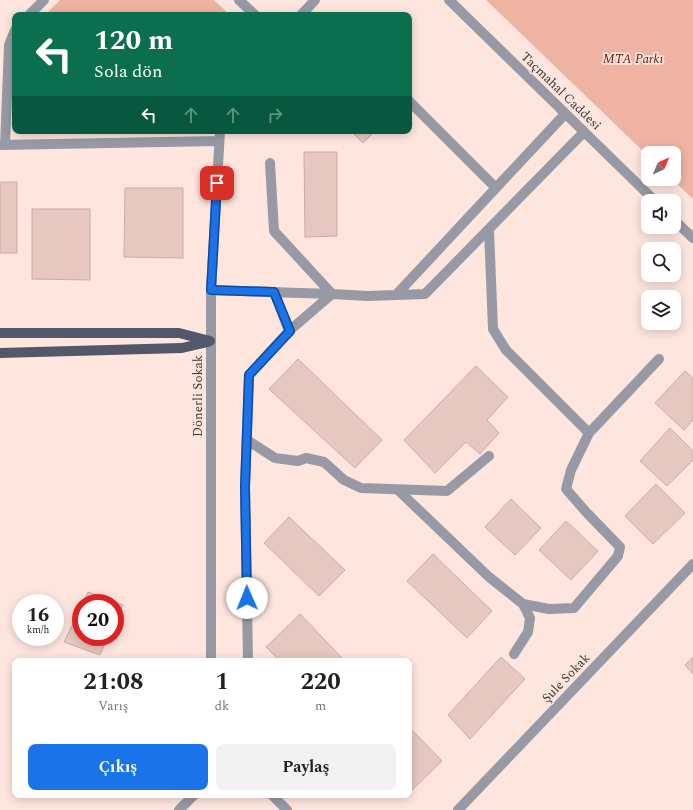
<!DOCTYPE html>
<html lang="tr">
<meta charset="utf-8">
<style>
body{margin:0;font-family:Spectral,serif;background:#f2f2f2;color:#202124;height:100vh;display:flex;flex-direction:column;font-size:15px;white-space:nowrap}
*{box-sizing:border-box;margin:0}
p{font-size:13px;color:#757577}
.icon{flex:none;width:22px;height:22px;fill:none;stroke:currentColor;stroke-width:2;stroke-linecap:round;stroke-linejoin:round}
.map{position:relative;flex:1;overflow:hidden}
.drawer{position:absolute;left:12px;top:658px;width:400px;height:140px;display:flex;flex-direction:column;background:#fff;border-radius:8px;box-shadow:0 2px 10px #0003}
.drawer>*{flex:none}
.guide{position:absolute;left:12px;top:12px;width:400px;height:122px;border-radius:8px;box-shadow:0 2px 10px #0003;background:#0b6e4f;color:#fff;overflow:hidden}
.needle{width:26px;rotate:44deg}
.tools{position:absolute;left:641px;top:146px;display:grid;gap:8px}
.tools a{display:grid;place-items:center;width:40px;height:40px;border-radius:8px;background:#fff;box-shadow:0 2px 10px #0003;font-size:20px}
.speed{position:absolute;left:12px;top:594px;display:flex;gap:8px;font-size:20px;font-weight:700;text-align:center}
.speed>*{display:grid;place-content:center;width:52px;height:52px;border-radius:50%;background:#fff;box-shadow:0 2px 10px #0003;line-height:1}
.speed small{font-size:10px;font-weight:400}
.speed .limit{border:6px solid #d22;background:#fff;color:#111}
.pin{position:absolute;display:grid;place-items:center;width:34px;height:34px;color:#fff;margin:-17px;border-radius:8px;box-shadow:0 2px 6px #0006}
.me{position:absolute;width:44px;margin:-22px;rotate:359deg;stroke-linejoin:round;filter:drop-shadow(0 0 3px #0008)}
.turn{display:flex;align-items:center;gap:14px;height:84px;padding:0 16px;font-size:18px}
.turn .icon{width:52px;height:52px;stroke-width:2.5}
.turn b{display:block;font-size:28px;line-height:34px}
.lanes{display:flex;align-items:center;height:38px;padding:0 16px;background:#0003;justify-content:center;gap:20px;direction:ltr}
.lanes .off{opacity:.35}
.eta{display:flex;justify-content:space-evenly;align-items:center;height:68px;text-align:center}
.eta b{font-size:24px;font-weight:700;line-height:28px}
.primary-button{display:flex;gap:8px;margin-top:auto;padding:8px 16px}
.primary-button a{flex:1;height:46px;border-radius:8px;background:#1a73e8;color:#fff;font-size:16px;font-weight:700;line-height:46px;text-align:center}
.primary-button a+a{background:#f2f2f2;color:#202124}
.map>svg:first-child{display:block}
.green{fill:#efb3a4}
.building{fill:#e6c8c0;stroke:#c9aca5}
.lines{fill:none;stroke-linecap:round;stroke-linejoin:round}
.minor{stroke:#979aa4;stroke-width:10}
.major{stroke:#525769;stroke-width:10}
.route-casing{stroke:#114b97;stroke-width:10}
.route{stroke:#1a73e8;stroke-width:7}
.labels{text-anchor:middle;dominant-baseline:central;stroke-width:3.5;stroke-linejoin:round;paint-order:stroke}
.park-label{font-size:13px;font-style:italic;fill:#651400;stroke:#fee6df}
.street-label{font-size:13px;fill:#403532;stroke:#fee6df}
</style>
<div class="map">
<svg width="693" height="810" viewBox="0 0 693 810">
<rect width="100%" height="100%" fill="#fee6df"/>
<!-- green -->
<path class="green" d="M 60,0 L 214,0 L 230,15 L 45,15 Z
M 486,0 L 693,0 L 693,199 L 672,179 L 674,179 L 674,153 L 648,153 L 648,156 Z"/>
<!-- building -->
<path class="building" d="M 351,131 L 375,131 L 363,143 Z
M 304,152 L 337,152 L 337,236 L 305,237 Z
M 0,182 L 17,182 L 17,253 L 0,253 Z
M 125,188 L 183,188 L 183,258 L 124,257 Z
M 32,209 L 90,209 L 90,280 L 32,279 Z
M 298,359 L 382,440 L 355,468 L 269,389 Z
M 476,366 L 508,397 L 487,420 L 499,433 L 480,454 L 466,442 L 435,473 L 404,440 Z
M 685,371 L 693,378 L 693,420 L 684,430 L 655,403 Z
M 670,428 L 693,451 L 693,460 L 667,486 L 640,461 Z
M 656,484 L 685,513 L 653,544 L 625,516 Z
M 511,499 L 541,528 L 515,555 L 485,527 Z
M 289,517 L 345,570 L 319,596 L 264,543 Z
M 566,521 L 598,551 L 571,580 L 539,550 Z
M 433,554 L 492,611 L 467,638 L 407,581 Z
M 88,592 L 123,605 L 115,622 L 115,603 L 83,603 Z
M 81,607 L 81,637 L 108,637 L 100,655 L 64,642 Z
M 300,614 L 345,661 L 280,661 L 266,647 Z
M 501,657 L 525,679 L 470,739 L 448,715 Z
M 693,657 L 693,674 L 685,665 Z
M 409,727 L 442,761 L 409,793 Z"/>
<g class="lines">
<!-- minor -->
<path class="minor" d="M 239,0 L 255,15
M 449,0 L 655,201
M 29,15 L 44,0
M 301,15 L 315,0
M 409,101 L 496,188
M 0,145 L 219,141
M 5,145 L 9,45 L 15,30
M 674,220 L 693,238
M 489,230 L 493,329 L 506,350 L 589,433 L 659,359
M 211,290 L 332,294 L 368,296 L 425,294 L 584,132
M 274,292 L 289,331
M 396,295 L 565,114
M 247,440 L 275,458 L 298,461 L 306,458 L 324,462 L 344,480 L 361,488 L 447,491 L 489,456
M 398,490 L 489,577 L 523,604 L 549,609 L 574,608 L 618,556 L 620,547 L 587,513 L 566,489 L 571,470 L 589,433
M 514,654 L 528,632 L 530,618 L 523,604
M 211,661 L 211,290 L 220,131
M 248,661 L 245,487 L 249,375 L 289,331 L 332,294 L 274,231 L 270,163
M 272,795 L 287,810
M 179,810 L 194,795
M 458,810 L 693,564"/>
<!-- major -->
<path class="major" d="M 0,333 L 179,333 L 210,341
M 0,353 L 182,348 L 208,342"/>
</g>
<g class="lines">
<defs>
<path id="route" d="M 217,183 L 211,290 L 274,292 L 290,331 L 249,375 L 245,487 L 247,598"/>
</defs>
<!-- route casing -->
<use href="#route" class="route-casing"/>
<!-- route -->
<use href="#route" class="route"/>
</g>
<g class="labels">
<!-- park labels -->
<g class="park-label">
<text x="633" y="59">MTA Parkı</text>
</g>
<!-- street labels -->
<g class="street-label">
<text transform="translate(561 91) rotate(44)">Taçmahal Caddesi</text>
<text transform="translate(198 396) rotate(-90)">Dönerli Sokak</text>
<text transform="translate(566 678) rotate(-46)">Şule Sokak</text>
</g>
</g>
</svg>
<div class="tools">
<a><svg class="needle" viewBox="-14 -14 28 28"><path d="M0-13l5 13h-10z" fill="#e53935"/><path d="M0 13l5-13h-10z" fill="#757577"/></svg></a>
<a><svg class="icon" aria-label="sound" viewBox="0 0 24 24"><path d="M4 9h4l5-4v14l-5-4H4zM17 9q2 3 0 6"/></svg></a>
<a><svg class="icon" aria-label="search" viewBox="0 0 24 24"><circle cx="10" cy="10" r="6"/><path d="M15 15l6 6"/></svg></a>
<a><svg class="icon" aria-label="layers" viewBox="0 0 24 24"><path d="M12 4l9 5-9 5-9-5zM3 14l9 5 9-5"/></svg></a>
</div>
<div class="speed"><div>16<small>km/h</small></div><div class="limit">20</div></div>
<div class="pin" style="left:217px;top:183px;background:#d93025"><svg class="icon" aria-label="arrive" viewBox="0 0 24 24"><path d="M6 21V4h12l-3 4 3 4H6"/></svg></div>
<svg class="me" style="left:247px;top:598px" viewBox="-20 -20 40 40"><circle r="19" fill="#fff"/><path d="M0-13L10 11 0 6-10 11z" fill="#1a73e8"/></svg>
<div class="guide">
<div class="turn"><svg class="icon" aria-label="left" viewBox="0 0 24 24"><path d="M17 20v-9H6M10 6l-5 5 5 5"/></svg><div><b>120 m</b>Sola dön</div></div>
<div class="lanes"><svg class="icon" aria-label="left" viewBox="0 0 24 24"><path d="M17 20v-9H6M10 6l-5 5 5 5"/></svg><svg class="icon off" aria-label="ahead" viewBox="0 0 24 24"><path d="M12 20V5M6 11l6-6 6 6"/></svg><svg class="icon off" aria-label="ahead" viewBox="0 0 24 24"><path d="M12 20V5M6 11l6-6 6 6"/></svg><svg class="icon off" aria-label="right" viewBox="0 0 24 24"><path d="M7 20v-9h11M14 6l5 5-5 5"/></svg></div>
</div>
<section class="drawer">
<div class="eta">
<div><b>21:08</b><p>Varış</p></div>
<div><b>1</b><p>dk</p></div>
<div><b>220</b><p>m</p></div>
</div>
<div class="primary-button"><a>Çıkış</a><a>Paylaş</a></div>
</section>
</div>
